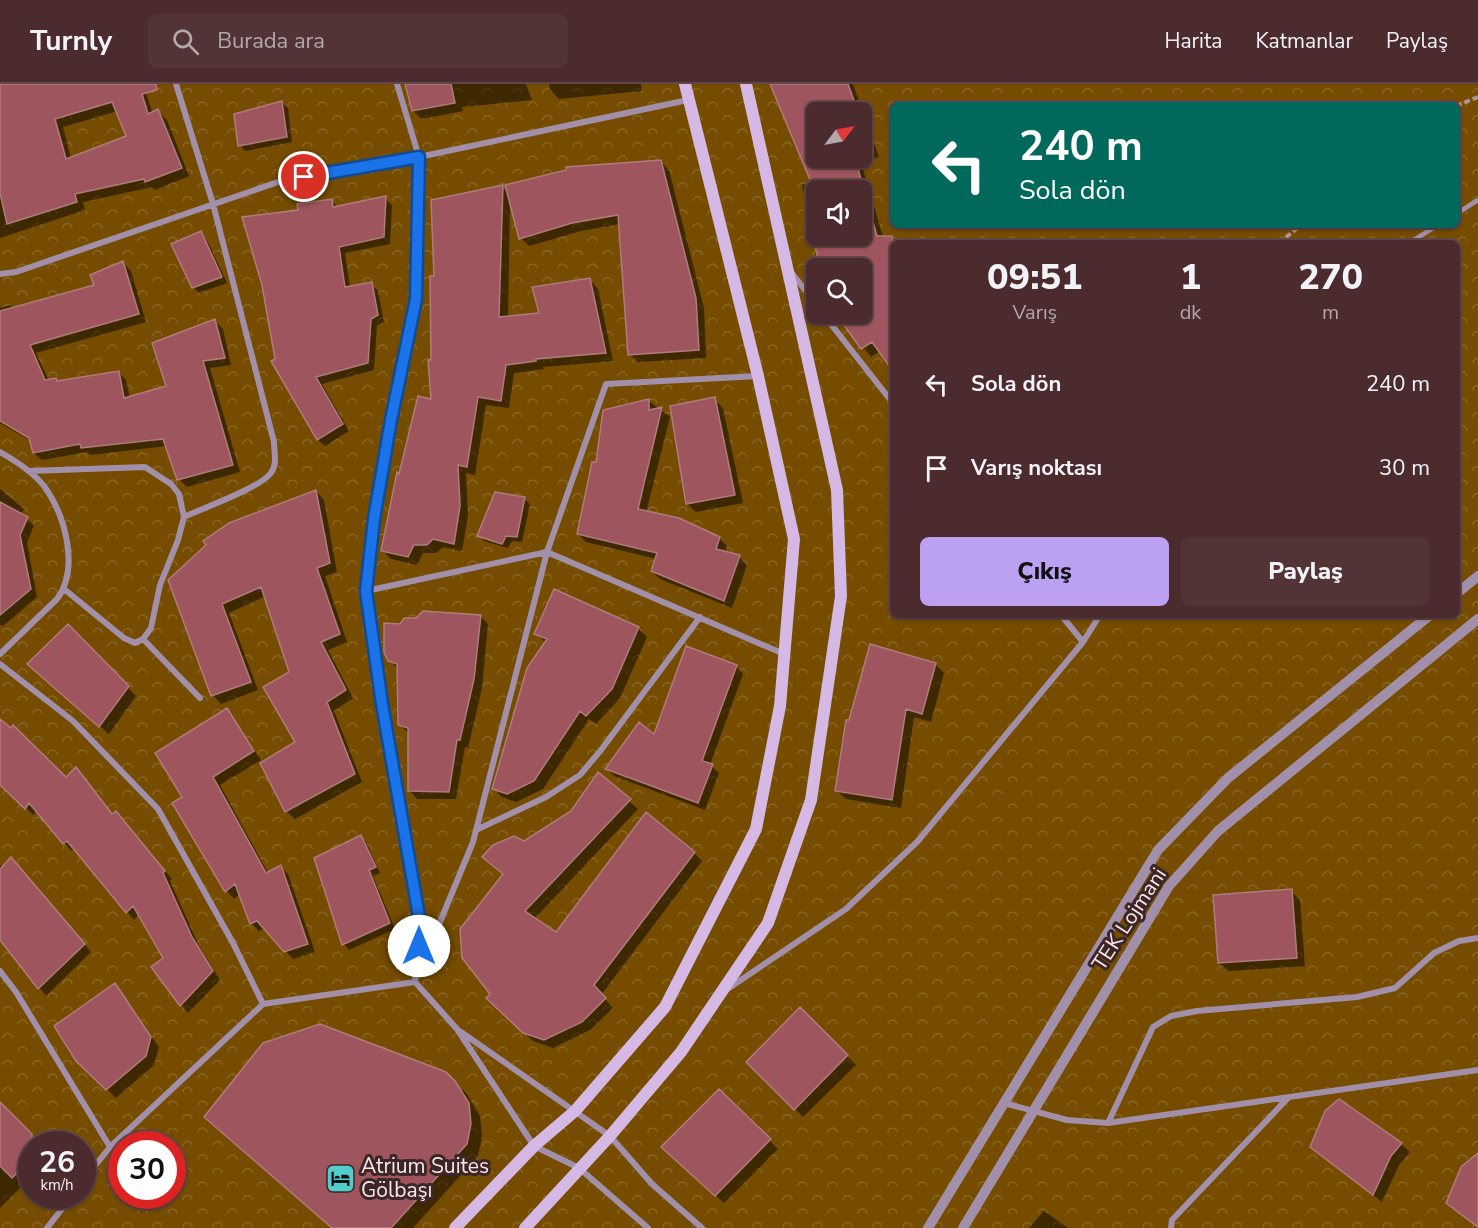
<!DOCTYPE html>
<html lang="tr">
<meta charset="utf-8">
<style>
body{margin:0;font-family:"Nunito Sans",sans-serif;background:#523336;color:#f1f3f6;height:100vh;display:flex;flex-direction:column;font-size:22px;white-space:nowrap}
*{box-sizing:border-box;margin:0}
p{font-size:20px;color:#b2a7aa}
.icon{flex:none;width:33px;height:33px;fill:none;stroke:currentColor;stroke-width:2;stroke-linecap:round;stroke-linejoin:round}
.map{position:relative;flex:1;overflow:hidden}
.drawer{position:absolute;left:890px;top:156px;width:570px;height:378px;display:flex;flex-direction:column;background:#4b2b2e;border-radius:9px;box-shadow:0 2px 4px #0004,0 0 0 2px #62474a}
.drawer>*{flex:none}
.hud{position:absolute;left:890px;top:18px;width:570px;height:126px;border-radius:9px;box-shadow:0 2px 4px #0004,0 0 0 2px #62474a;background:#00695c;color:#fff;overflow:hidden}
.needle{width:39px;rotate:58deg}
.tools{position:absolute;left:806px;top:18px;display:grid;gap:12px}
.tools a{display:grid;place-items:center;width:66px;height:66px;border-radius:9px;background:#4b2b2e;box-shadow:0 2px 4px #0004,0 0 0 2px #62474a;font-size:30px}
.speed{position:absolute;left:18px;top:1047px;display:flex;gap:12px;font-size:30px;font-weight:700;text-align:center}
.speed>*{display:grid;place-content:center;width:78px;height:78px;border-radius:50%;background:#4b2b2e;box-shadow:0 2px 4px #0004,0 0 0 2px #62474a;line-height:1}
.speed small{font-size:15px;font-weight:400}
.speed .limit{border:9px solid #d22;background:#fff;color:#111}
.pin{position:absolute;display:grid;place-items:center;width:51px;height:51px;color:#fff;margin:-26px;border:3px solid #fff;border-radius:50%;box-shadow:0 2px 6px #0007}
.me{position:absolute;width:66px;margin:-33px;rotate:0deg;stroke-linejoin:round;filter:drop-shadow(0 0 4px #0008)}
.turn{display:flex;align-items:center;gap:21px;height:126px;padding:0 30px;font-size:27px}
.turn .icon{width:78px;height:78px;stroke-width:2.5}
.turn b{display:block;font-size:42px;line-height:51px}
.eta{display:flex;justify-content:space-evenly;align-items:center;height:102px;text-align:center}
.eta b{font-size:36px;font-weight:800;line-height:42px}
.button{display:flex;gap:12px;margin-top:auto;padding:12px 30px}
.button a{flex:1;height:69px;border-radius:9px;background:#bca0f2;color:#111;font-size:24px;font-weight:800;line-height:69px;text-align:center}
.button a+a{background:#523336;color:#f1f3f6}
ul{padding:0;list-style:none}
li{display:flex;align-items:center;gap:18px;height:84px;padding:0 30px}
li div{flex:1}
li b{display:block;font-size:22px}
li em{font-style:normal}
header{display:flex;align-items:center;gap:36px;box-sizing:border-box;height:84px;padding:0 30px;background:#4b2b2e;border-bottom:2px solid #62474a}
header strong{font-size:28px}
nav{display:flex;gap:33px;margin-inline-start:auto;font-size:21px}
.search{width:420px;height:54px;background:#523336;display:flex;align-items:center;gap:15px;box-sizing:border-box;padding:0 21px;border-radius:9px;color:#b2a7aa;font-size:22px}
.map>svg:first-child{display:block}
.park{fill:url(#park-crowns);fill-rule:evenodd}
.shadow{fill:#0007;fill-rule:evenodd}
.building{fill:#9f555d;stroke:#ae7c7f;stroke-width:1.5;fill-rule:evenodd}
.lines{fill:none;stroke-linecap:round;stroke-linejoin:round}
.path{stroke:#b29294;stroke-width:4;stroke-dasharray:6 3;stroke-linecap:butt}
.service{stroke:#a290ab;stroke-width:4.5}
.minor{stroke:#a290ab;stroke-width:6}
.tertiary{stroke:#a290ab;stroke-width:10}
.secondary{stroke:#d5b8e3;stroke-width:12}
.route-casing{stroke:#114b97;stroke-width:15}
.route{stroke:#1a73e8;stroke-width:10}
.labels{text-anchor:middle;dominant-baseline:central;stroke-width:6;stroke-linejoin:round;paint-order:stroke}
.street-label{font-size:21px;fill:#fce5e6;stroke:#3b2728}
.poi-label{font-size:21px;fill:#fce5e6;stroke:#3b2728;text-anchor:start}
</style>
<header>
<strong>Turnly</strong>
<div class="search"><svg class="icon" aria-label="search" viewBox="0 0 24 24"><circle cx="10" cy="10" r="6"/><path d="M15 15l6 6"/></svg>Burada ara</div>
<nav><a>Harita</a><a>Katmanlar</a><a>Paylaş</a></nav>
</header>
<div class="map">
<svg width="1478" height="1144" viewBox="0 0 1478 1144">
<defs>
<pattern id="park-crowns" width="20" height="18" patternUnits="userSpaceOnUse" patternTransform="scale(1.5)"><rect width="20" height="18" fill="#754c00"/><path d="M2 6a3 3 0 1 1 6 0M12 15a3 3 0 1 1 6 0" fill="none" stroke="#8a6625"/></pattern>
</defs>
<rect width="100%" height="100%" fill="#64393d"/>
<!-- park -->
<path class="park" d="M 0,0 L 1478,0 L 1478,1144 L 0,1144 ZM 892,21 L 1456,21 L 1456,141 L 892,141 ZM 816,28 L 861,28 L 861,74 L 816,74 ZM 816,106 L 861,106 L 861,152 L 816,152 ZM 892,159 L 1456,159 L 1456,531 L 892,531 ZM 816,184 L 861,184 L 861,230 L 816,230 ZM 32,1060 L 82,1060 L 82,1112 L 32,1112 ZM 122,1060 L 172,1060 L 172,1112 L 122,1112 Z"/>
<!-- shadow -->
<path class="shadow" d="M 0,0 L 143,0 L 153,30 L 158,27 L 167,36 L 189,92 L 155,106 L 152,103 L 83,118 L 85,126 L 0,154 ZM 118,27 L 128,53 L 71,75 L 63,43 Z
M 407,0 L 526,0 L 532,16 L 462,23 L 463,27 L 422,35 L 413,27 Z
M 549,0 L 641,0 L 642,7 L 559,15 L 550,6 Z
M 769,0 L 853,0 L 879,73 L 861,78 L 886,163 L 892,163 L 892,283 L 880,267 L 871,273 L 837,230 L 861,230 L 861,184 L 818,184 L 815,175 L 820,174 L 802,101 L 812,98 L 773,5 ZM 816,28 L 861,28 L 861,74 L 816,74 ZM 816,106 L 861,106 L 861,152 L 816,152 Z
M 282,19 L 288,24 L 292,58 L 245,67 L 240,61 Z
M 660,77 L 669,86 L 704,224 L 706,274 L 638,278 L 629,270 L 620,140 L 581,147 L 529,162 L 521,154 L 510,119 L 508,234 L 541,230 L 590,196 L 598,205 L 613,277 L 543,283 L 544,285 L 514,289 L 509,324 L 486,321 L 475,391 L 466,389 L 468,431 L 462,467 L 443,463 L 436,469 L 423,469 L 417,481 L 391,475 L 382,466 L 400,393 L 432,317 L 436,193 L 502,103 L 509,109 Z
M 385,114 L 392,121 L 390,160 L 345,169 L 350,204 L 371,200 L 378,207 L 384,238 L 377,241 L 374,286 L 322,300 L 349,347 L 325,362 L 318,356 L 274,278 L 277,276 L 299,127 L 331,116 L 338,123 Z
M 200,149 L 206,154 L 227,199 L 199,209 L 193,203 Z
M 123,179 L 131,187 L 146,238 L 36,269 L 49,297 L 56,295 L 59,298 L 118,288 L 126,296 L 130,314 L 168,303 L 215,237 L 223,245 L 231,281 L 210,284 L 240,388 L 187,403 L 179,395 L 167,362 L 90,371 L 87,368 L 42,376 L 34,369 L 31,357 L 0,339 L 0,224 L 11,221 L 14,224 L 96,202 Z
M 714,315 L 723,324 L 743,419 L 696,428 L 687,420 Z
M 649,317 L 670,333 L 646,429 L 719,454 L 727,462 L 725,469 L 739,473 L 747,481 L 732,524 L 660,495 L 652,487 L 657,475 L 586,458 L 578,450 L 597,380 Z
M 0,405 L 24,425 L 21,431 L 34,441 L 27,459 L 37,513 L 3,542 L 0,541 Z
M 316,407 L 324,416 L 337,488 L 325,492 L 347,558 L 328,566 L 353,614 L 334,627 L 362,698 L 295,735 L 286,727 L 297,658 L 291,588 L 266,512 L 229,529 L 258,606 L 221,620 L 213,611 L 186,538 L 181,534 L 170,496 Z
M 524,415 L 530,420 L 522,458 L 512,457 L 508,464 L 484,457 L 479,451 Z
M 480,532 L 488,540 L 482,604 L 468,664 L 465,663 L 456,715 L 417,715 L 409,706 L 408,649 L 400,641 L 398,585 L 389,576 L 400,542 Z
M 68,542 L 136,612 L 109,650 L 38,589 Z
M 638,544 L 647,553 L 620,614 L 596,640 L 589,635 L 543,705 L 516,718 L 502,713 L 494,705 L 546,559 L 536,549 Z
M 936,581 L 944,589 L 931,638 L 914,633 L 901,724 L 846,715 L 837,707 Z
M 736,582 L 743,590 L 710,681 L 719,689 L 705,726 L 614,692 L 607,685 L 655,653 Z
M 227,626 L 261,676 L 220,701 L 268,789 L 280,783 L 288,790 L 315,868 L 293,875 L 265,844 L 259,847 L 251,839 L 241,809 L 234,815 L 227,807 L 174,720 L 184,714 Z
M 0,637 L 66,695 L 76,685 L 113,731 L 123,737 L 172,795 L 170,797 L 199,862 L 220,896 L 188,929 L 153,883 L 165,874 L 139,830 L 134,836 L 74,764 L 72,767 L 64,759 L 37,726 L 33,731 L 0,699 Z
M 598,691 L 638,725 L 534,835 L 556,850 L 694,769 L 702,777 L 601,911 L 613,924 L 590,946 L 553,964 L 533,957 L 488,914 L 492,911 L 504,791 L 484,773 L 524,759 L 572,728 Z
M 360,753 L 366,758 L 380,789 L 373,792 L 395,845 L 349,866 L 344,860 Z
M 0,781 L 3,784 L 19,783 L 91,868 L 46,912 L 0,854 Z
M 1291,807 L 1300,816 L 1305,882 L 1228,887 L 1219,879 Z
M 114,901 L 159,963 L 154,981 L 116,1014 L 79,978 Z
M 800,925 L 856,981 L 803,1033 L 748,978 Z
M 454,998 L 467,1010 L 480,1032 L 482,1053 L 478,1072 L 413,1144 L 333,1144 Z
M 719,1007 L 778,1065 L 724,1119 L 672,1071 Z
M 0,1020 L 40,1060 L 32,1060 L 32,1092 L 0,1124 Z
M 1401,1060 L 1410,1068 L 1399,1081 L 1382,1118 L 1312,1063 Z
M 1044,1127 L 1068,1144 L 1029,1144 Z"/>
<!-- building -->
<path class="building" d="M 0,0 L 156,0 L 157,6 L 142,10 L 148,30 L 158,25 L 182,84 L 145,98 L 144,95 L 75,110 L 77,118 L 7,140 L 0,109 ZM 112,18 L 126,52 L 66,75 L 55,35 Z
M 405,0 L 451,0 L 455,19 L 412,27 Z
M 770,0 L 848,0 L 858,28 L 816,28 L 816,74 L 855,74 L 864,106 L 816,106 L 816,110 Z
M 282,17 L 287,53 L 238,62 L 234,30 Z
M 661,76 L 696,214 L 699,266 L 628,271 L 618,131 L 572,139 L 519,155 L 505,101 L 566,86 L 566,83 Z
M 503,101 L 499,233 L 539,229 L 532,203 L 590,194 L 606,269 L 536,275 L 536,277 L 506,281 L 501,317 L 478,313 L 467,383 L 458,381 L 460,422 L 454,460 L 433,455 L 427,461 L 414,461 L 408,473 L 381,467 L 397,388 L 399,390 L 418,312 L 431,315 L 428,276 L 431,276 L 430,192 L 434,192 L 431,116 Z
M 386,112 L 384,153 L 339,163 L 345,203 L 372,198 L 378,231 L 371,235 L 368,279 L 316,293 L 343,340 L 317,356 L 271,277 L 275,275 L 262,201 L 242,133 L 298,126 L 297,120 L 332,115 L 333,123 Z
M 861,113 L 866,113 L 877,152 L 892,152 L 892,286 L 872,258 L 861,265 L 836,230 L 861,230 L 861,184 L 820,184 L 813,152 L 861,152 Z
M 201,147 L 222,193 L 192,204 L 171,160 Z
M 123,177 L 139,230 L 30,261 L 45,296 L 56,294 L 57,297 L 119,287 L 124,314 L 166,302 L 152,259 L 215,235 L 225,274 L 203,277 L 233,381 L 177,396 L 163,355 L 81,364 L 80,360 L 33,369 L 29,354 L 0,337 L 0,227 L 94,201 L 90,191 Z
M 715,313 L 735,411 L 686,420 L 670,322 Z
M 649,315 L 649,326 L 662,323 L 638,425 L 679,434 L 720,453 L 716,465 L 740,471 L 724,517 L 651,487 L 657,469 L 577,450 L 592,378 L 596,378 L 603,326 Z
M 316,406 L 330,479 L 317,484 L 340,550 L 321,558 L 346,606 L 327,618 L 355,690 L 285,728 L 260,679 L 295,658 L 263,603 L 289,588 L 261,503 L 222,520 L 251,598 L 211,612 L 168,496 L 206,461 L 203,457 L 229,439 Z
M 495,408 L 525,413 L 517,453 L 506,452 L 502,460 L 477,452 Z
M 0,418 L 28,433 L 20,451 L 31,505 L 0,531 Z
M 554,505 L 639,543 L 612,605 L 586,632 L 580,627 L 534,697 L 507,710 L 492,705 L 527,584 L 547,555 L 534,550 Z
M 423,527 L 481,531 L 474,595 L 460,656 L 457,656 L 449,708 L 408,707 L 408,644 L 398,641 L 397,580 L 388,577 L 384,568 L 384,539 L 400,540 L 404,534 L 416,534 Z
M 68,540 L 129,602 L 99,643 L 27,580 Z
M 870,560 L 936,579 L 922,630 L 906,625 L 892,716 L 835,707 L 846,636 L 849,636 Z
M 686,562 L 737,581 L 702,677 L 713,680 L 698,719 L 605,685 L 639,638 L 654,650 Z
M 227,624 L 254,667 L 213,693 L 266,789 L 281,781 L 308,860 L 284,868 L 257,837 L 250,840 L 235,800 L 225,808 L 172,719 L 182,713 L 155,669 Z
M 0,635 L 11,644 L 13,641 L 66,693 L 76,683 L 112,730 L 116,727 L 165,787 L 163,789 L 192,853 L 213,887 L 180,922 L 151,883 L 163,874 L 133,822 L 126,829 L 67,757 L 63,760 L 29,719 L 25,725 L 0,701 Z
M 598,688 L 631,715 L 525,827 L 556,848 L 646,728 L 695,768 L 594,901 L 606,914 L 582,938 L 544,956 L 523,949 L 486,914 L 490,910 L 462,874 L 460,845 L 503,790 L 482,773 L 493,761 L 514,752 L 524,757 L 571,727 Z
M 361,751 L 376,783 L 369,786 L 390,839 L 342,861 L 314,774 Z
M 11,773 L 85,860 L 38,905 L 0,856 L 0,785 Z
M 1292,805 L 1297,874 L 1218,879 L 1213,811 Z
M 115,899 L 151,953 L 146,972 L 106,1006 L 76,977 L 54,942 Z
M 800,923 L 848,971 L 794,1026 L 746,978 Z
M 320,940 L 446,988 L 455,997 L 469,1019 L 471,1040 L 467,1060 L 391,1144 L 332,1144 L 204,1033 L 263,959 Z
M 719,1005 L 771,1055 L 715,1112 L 661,1063 Z
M 1339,1015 L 1402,1059 L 1391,1072 L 1373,1111 L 1310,1063 L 1325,1027 Z
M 0,1018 L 32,1050 L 32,1074 L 12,1094 L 0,1082 Z
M 1478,1069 L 1478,1143 L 1446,1119 L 1461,1083 Z"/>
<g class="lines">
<!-- path -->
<path class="path" d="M 1456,22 L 1478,13
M 1279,159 L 1301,141"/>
<!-- service -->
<path class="service" d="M 1456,130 L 1478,116
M 1409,159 L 1438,141"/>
<!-- minor -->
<path class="minor" d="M 176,0 L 213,120 L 274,358 C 274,368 278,381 270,390 C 259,404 203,424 184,433
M 397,0 L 419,73 L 416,215 L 391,336 L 374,434 L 366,507 L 382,620 L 421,844 L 415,898
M 791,188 L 816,220
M 0,190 L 16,188 L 281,97 L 419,73 L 688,16
M 823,230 L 892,318
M 0,368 C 16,377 32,387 44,402 C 65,431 80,484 57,515 L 0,570
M 29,387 L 145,383 L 171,400 L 179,410 L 184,433 L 178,456 L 160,501 L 151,544 L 143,555 L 135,559 L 124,554 L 64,505
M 366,507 L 547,468 L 784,570
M 143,555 L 200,614
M 1083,558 L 1100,531
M 0,580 L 73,637 L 158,725 L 233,859 L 263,920
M 476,746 L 546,713 L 580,691 L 601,666 L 700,533
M 0,887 L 16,908 L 110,1063
M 419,889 L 473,758 L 547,468 L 606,300 L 758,292
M 729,904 L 846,825 L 917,758 L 1083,558 L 1061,531
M 461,948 L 610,1052 L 652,1100 L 702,1144
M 1004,1019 L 1067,1036 L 1108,1039 L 1478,986
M 1108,1039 L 1153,943 L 1171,932 L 1197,927 L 1357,913 L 1395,904 L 1434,869 L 1459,857 L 1478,854
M 82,1098 L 110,1063 L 263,920 L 415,898 L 457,945 L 534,1062 L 579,1084 L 648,1144
M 47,1144 L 72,1112
M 1171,1144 L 1172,1136 L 1288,1014"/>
<!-- tertiary -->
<path class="tertiary" d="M 1456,510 L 1478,492
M 928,1144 L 1158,766 L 1228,694 L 1430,531
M 963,1144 L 1169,802 L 1218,747 L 1478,535"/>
<!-- secondary -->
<path class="secondary" d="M 455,1144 L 534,1062 L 575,1027 L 665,923 L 756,745 L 780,622 L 794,455 L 758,292 L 685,0
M 525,1144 L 610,1052 L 681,968 L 768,839 L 811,716 L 841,512 L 837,406 L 746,0"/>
</g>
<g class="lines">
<defs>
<path id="route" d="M 304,93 L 419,73 L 416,215 L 391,336 L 374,435 L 366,507 L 382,620 L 421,844 L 419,862"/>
</defs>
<!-- route casing -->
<use href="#route" class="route-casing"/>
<!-- route -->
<use href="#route" class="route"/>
</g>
<!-- icons -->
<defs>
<symbol id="hotel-square" viewBox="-11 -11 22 22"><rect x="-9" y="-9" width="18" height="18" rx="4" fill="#52cdcc" stroke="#3b2728"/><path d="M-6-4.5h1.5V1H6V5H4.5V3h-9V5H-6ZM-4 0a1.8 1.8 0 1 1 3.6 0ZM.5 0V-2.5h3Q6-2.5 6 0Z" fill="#111"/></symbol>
</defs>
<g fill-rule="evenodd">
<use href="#hotel-square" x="324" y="1078" width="33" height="33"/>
</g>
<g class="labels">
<!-- street labels -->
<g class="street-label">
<text transform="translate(1129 835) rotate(-57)">TEK Lojmani</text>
</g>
<!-- poi labels -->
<g class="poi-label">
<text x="361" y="1082">Atrium Suites<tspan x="361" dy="24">Gölbaşı</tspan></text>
</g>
</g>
</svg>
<div class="tools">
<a><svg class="needle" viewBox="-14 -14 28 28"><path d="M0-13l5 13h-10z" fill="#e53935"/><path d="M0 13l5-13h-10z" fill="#b2a7aa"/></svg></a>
<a><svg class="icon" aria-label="sound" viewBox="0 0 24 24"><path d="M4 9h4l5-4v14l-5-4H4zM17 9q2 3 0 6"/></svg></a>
<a><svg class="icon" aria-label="search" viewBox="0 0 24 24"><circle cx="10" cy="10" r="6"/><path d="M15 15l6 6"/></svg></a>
</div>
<div class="speed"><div>26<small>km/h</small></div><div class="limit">30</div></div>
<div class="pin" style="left:304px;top:93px;background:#d93025"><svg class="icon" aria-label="arrive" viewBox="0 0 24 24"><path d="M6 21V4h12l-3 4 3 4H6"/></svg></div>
<svg class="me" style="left:419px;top:862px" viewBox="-20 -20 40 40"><circle r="19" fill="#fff"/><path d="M0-13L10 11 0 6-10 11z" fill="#1a73e8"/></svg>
<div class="hud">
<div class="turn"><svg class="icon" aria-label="left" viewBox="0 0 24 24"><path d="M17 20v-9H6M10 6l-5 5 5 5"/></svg><div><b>240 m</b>Sola dön</div></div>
</div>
<section class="drawer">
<div class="eta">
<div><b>09:51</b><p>Varış</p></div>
<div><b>1</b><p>dk</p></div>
<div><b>270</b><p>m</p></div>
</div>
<ul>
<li><svg class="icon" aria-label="left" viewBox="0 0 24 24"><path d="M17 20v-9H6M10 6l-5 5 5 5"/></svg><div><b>Sola dön</b></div><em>240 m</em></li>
<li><svg class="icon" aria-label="arrive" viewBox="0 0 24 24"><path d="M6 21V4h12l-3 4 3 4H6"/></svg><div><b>Varış noktası</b></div><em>30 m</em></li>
</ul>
<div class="button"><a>Çıkış</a><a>Paylaş</a></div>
</section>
</div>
